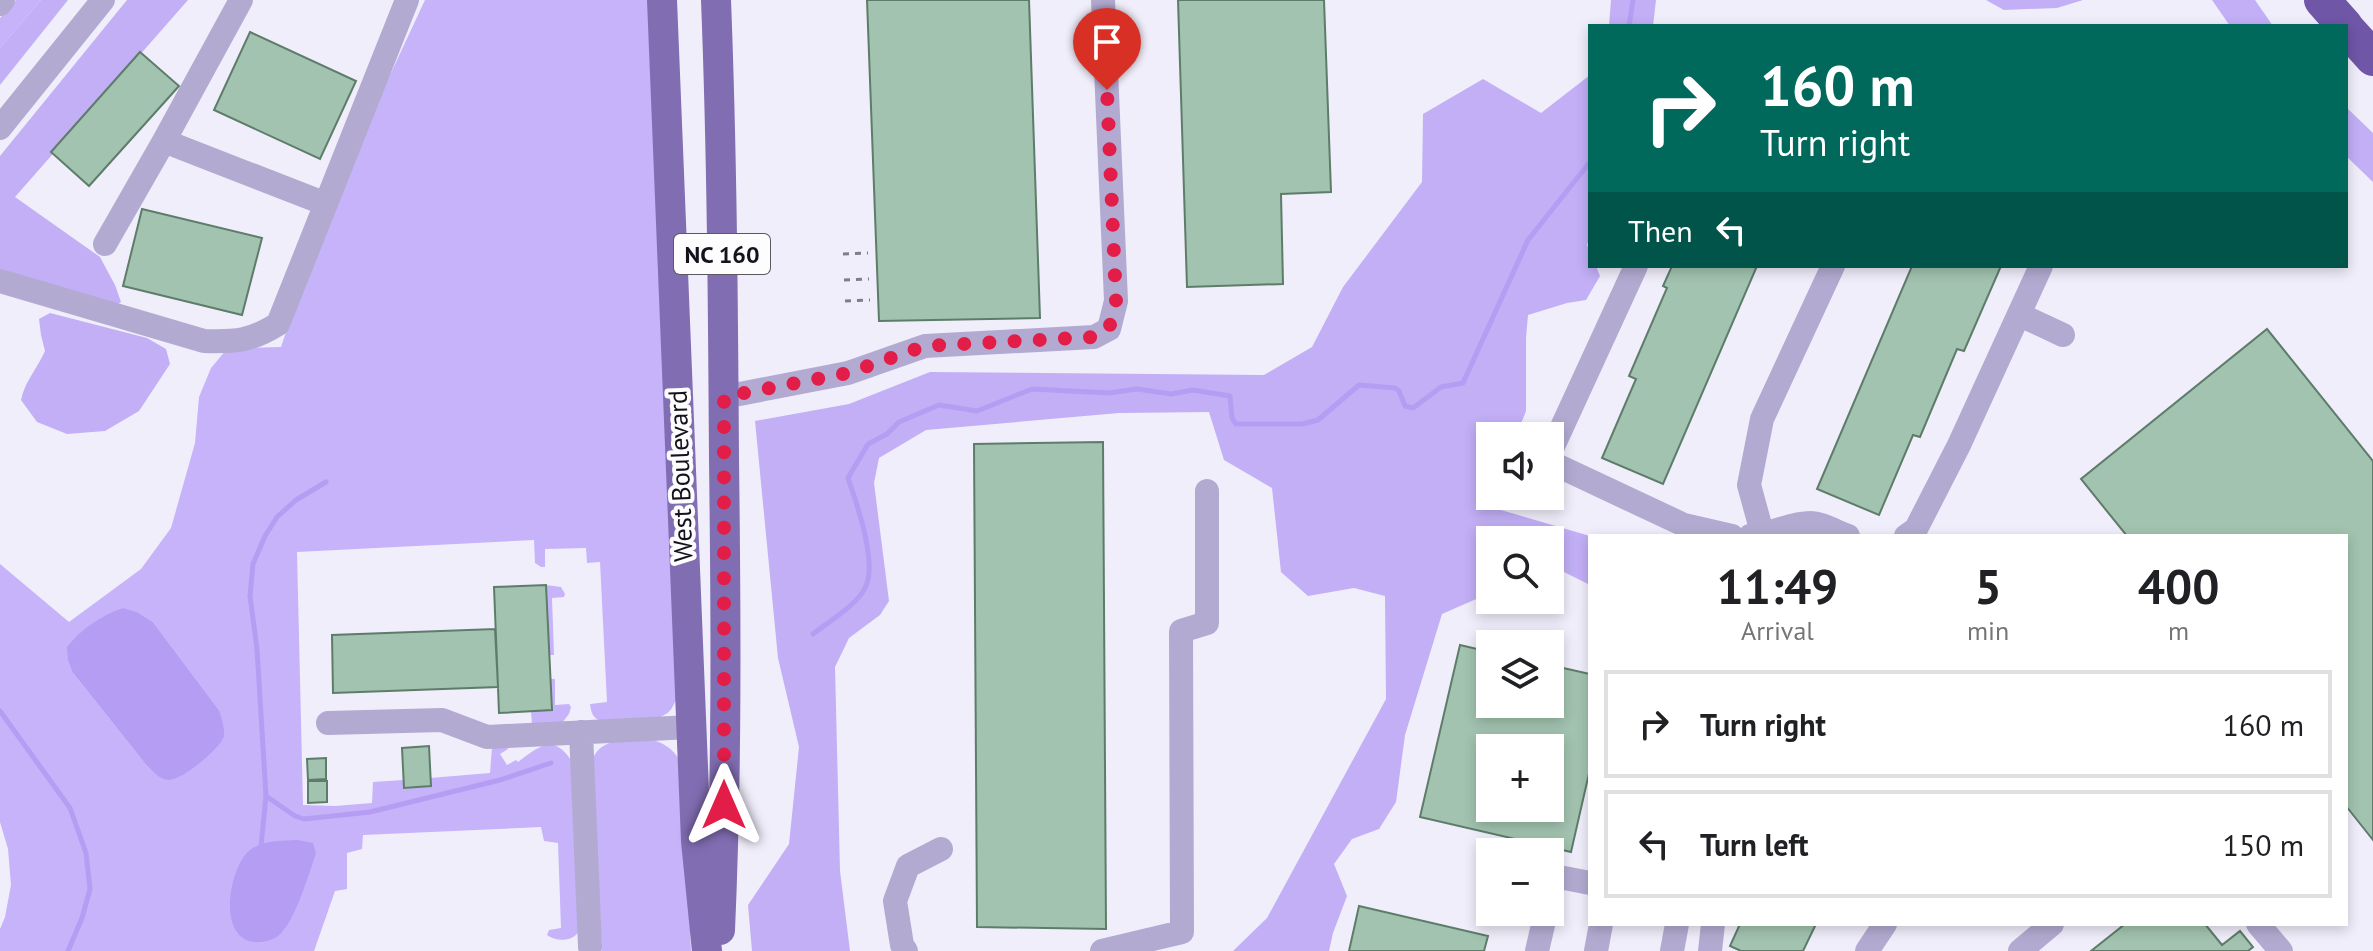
<!DOCTYPE html>
<meta charset="utf-8">
<style>
body{margin:0;font-family:"PT Sans",sans-serif;background:#f2f2f2;color:#202124;height:100vh;display:flex;flex-direction:column;font-size:30px;white-space:nowrap}
*{box-sizing:border-box;margin:0}
p{font-size:26px;color:#757577}
.icon{flex:none;width:44px;height:44px;fill:none;stroke:currentColor;stroke-width:2;stroke-linecap:round;stroke-linejoin:round}
.map{position:relative;flex:1;overflow:hidden}
.sheet{position:absolute;left:1588px;top:534px;width:760px;height:392px;display:flex;flex-direction:column;background:#fff;border-radius:0px;box-shadow:0 4px 12px #0003}
.sheet>*{flex:none}
.guide{position:absolute;left:1588px;top:24px;width:760px;height:244px;border-radius:0px;box-shadow:0 4px 12px #0003;background:#00695c;color:#fff;overflow:hidden}
.controls{position:absolute;left:1476px;top:422px;display:grid;gap:16px}
.controls a{display:grid;place-items:center;width:88px;height:88px;border-radius:0px;background:#fff;box-shadow:0 4px 12px #0003;font-size:40px}
.pin{position:absolute;display:grid;place-items:center;width:68px;height:68px;color:#fff;margin:-82px -34px;border-radius:50% 50% 50% 0;rotate:-45deg;box-shadow:0 0 8px #0007}
.pin .icon{rotate:45deg}
.me{position:absolute;width:88px;margin:-44px;rotate:0deg;stroke-linejoin:round;filter:drop-shadow(0 0 6px #0008)}
.turn{display:flex;align-items:center;gap:28px;height:168px;padding:0 40px;font-size:36px}
.turn .icon{width:104px;height:104px;stroke-width:2.5}
.turn b{display:block;font-size:56px;line-height:68px}
.then{display:flex;align-items:center;height:76px;padding:0 40px;background:#0003;gap:16px;font-size:30px}
.eta{display:flex;justify-content:space-evenly;align-items:center;height:136px;text-align:center}
.eta b{font-size:48px;font-weight:800;line-height:56px}
ul{padding:0;list-style:none}
li{display:flex;align-items:center;gap:24px;height:108px;margin:0 16px 12px;padding:0 24px;border:4px solid #e0e0e0;border-radius:0px}
li div{flex:1}
li b{display:block;font-size:30px}
li em{font-style:normal}
.map>svg:first-child{display:block}
.green{fill:#c6b3fa;fill-rule:evenodd}
.forest{fill:#c2aff6}
.water{fill:#b59df4}
.lines{fill:none;stroke-linecap:round;stroke-linejoin:round}
.stream{stroke:#b59df4;stroke-width:5}
.building{fill:#a2c3af;stroke:#5e7c6a;stroke-width:2;fill-rule:evenodd}
.path{stroke:#807d89;stroke-width:3;stroke-dasharray:6 6;stroke-linecap:butt}
.minor{stroke:#b3aad1;stroke-width:24}
.major{stroke:#816db2;stroke-width:30}
.highway{stroke:#6f56a7;stroke-width:36}
.route{stroke:#e11d48;stroke-width:14;stroke-dasharray:0 25.2}
.labels{text-anchor:middle;dominant-baseline:central;stroke-width:8;stroke-linejoin:round;paint-order:stroke}
.shield{fill:#fdfdfd;stroke:#5b5860;stroke-width:2}
.shield-label{font-size:24px;font-weight:bold;fill:#15121d}
.street-label{font-size:26px;fill:#15121d;stroke:#fdfdfd}
</style>
<div class="map">
<svg width="2373" height="951" viewBox="0 0 2373 951">
<rect width="100%" height="100%" fill="#f1eefb"/>
<!-- green -->
<path class="green" d="M 16,0 L 41,0 L 0,48 L 0,18 Z
M 425,0 L 652,0 L 676,700 C 673,706 671,712 664,715 C 655,721 608,725 599,720 C 592,717 591,711 590,704 L 607,702 L 600,562 L 587,563 L 586,548 L 545,549 L 545,567 L 541,567 L 535,563 L 534,540 L 297,552 L 303,805 L 335,806 L 372,803 L 373,782 L 403,780 L 404,787 L 430,786 L 430,778 L 490,773 L 492,747 L 504,744 L 508,749 L 500,754 L 507,765 L 516,760 L 518,762 C 538,747 553,733 571,760 L 579,931 C 573,942 556,942 547,935 L 549,930 L 561,928 L 558,843 L 544,841 L 541,827 L 363,835 L 362,849 L 347,853 L 347,889 L 335,891 L 314,951 L 0,951 L 0,929 L 5,917 L 11,885 L 8,849 L 0,822 L 0,564 L 69,622 L 141,569 L 171,528 L 195,443 L 199,397 L 211,368 L 226,350 L 242,348 L 281,347 L 293,311 L 299,270 ZM 139,613 L 153,622 L 219,710 L 159,776 L 147,766 L 73,673 Z
M 546,585 L 561,587 L 565,594 L 564,597 L 552,598 L 554,655 L 549,655 Z
M 550,679 L 555,679 L 555,705 L 569,704 L 571,707 L 569,714 L 562,723 L 532,725 L 531,711 L 552,710 Z
M 653,740 C 669,745 679,754 683,770 L 691,951 L 602,951 L 592,761 C 601,735 630,741 653,740 Z"/>
<!-- forest -->
<path class="forest" d="M 41,0 L 68,0 L 0,85 L 0,48 Z
M 127,0 L 188,0 L 15,197 L 100,257 L 115,285 L 121,302 L 115,306 L 0,273 L 0,156 Z
M 1611,0 L 1656,0 L 1653,26 L 1609,26 Z
M 1986,0 L 2083,0 L 2057,8 L 2004,10 Z
M 2212,0 L 2255,0 L 2273,26 L 2230,26 Z
M 1590,75 L 1590,238 L 1587,245 L 1590,252 L 1590,266 L 1596,266 L 1600,276 L 1586,300 L 1567,303 L 1528,315 L 1526,338 L 1526,411 L 1516,436 L 1490,436 L 1491,496 L 1487,506 L 1590,536 L 1590,585 L 1550,565 L 1550,540 L 1490,540 L 1490,593 L 1442,614 L 1405,735 L 1396,802 L 1379,829 L 1352,839 L 1334,864 L 1347,896 L 1333,933 L 1329,951 L 1233,951 L 1267,918 L 1386,699 L 1385,596 L 1354,588 L 1308,596 L 1281,572 L 1272,488 L 1224,460 L 1209,412 L 1119,413 L 926,430 L 879,458 L 874,483 L 889,601 L 880,615 L 849,638 L 835,667 L 840,871 L 850,951 L 752,951 L 748,905 L 789,844 L 799,747 L 778,658 L 755,421 L 849,404 L 930,372 L 1264,375 L 1312,347 L 1343,287 L 1422,182 L 1423,114 L 1483,79 L 1541,113 Z
M 2346,107 L 2373,133 L 2373,182 L 2346,156 Z
M 50,313 L 147,338 L 166,349 L 170,364 L 139,411 L 105,431 L 67,434 L 37,422 L 21,400 C 25,381 37,369 45,351 L 41,335 L 39,319 Z"/>
<!-- water -->
<path class="water" d="M 123,608 L 139,613 L 153,622 L 219,710 C 221,717 225,727 224,736 C 221,748 182,780 169,780 C 160,780 153,771 147,766 L 73,673 L 68,660 L 67,647 C 81,629 102,615 123,608 Z
M 298,840 L 313,843 L 316,853 C 309,874 296,917 282,932 C 276,939 269,941 261,942 C 214,946 229,866 250,850 C 263,840 283,841 298,840 Z"/>
<g class="lines">
<!-- stream -->
<path class="stream" d="M 1629,26 L 1633,0
M 813,634 C 828,622 857,605 865,588 C 878,564 857,504 848,478 L 868,444 L 887,434 L 899,422 L 939,405 L 977,411 L 1032,389 L 1109,393 L 1137,389 L 1171,394 L 1193,390 L 1230,396 L 1232,418 L 1236,424 L 1302,424 L 1318,420 L 1359,385 L 1395,388 L 1399,391 L 1405,406 L 1413,408 L 1441,387 L 1463,383 L 1528,240 L 1590,162
M 0,711 L 70,808 L 86,853 L 90,889 L 82,918 L 68,951
M 266,796 L 295,816 L 304,819 L 370,812 L 500,780 L 551,763
M 261,846 L 266,796 L 257,649 L 250,596 L 253,564 L 265,536 L 277,517 L 296,500 L 326,482"/>
</g>
<!-- building -->
<path class="building" d="M 867,0 L 1029,0 L 1040,318 L 879,321 Z
M 1178,0 L 1324,0 L 1331,192 L 1281,194 L 1283,284 L 1187,287 Z
M 250,32 L 356,81 L 320,159 L 214,110 Z
M 140,52 L 179,86 L 89,186 L 51,152 Z
M 142,209 L 262,238 L 242,315 L 123,286 Z
M 1672,266 L 1757,266 L 1663,484 L 1602,458 L 1636,379 L 1629,376 L 1667,288 L 1663,286 Z
M 1912,266 L 2001,266 L 1964,351 L 1957,349 L 1920,437 L 1913,435 L 1879,515 L 1817,489 Z
M 2267,329 L 2373,461 L 2373,840 L 2346,806 L 2346,536 L 2127,536 L 2081,479 Z
M 1103,442 L 1106,929 L 977,927 L 974,444 Z
M 546,585 L 552,710 L 499,713 L 494,587 Z
M 495,629 L 498,687 L 333,693 L 332,635 Z
M 1460,645 L 1490,652 L 1490,704 L 1550,704 L 1550,665 L 1590,674 L 1590,769 L 1571,852 L 1420,817 ZM 1490,748 L 1550,748 L 1550,808 L 1490,808 Z
M 429,746 L 431,786 L 404,788 L 402,748 Z
M 326,758 L 326,779 L 308,780 L 307,759 Z
M 308,781 L 327,781 L 327,802 L 308,803 Z
M 1359,906 L 1488,936 L 1484,951 L 1349,951 Z
M 1740,924 L 1816,924 L 1803,951 L 1741,951 L 1730,946 Z
M 2125,924 L 2205,924 L 2222,945 L 2240,931 L 2253,947 L 2248,951 L 2091,951 Z"/>
<g class="lines">
<!-- path -->
<path class="path" d="M 843,254 L 868,253
M 844,280 L 869,279
M 845,301 L 870,300"/>
<!-- minor -->
<path class="minor" d="M 0,4 L 3,0
M 0,128 L 103,0
M 164,141 L 326,204
M 105,244 L 164,141 L 241,0
M 0,281 L 204,341 C 236,342 251,341 278,324 L 407,0
M 2020,315 L 2063,335
M 724,397 L 848,373 L 925,346 L 1094,337 L 1109,329 L 1116,301 L 1103,0
M 1550,453 L 1636,266
M 1550,462 L 1684,525 L 1732,536
M 1750,536 C 1771,535 1789,523 1810,523 C 1822,523 1836,532 1848,536
M 1763,536 L 1749,485 L 1762,419 L 1833,266
M 1906,536 L 1916,529 L 1959,445 L 2041,266
M 328,723 L 442,720 L 487,737 L 691,727
M 581,732 L 590,947
M 1550,894 L 1554,876 L 1590,883
M 2258,924 L 2281,951
M 906,951 L 902,945 L 895,901 L 908,866 L 941,849
M 1102,951 L 1182,932 L 1181,631 L 1207,623 L 1207,491
M 1537,951 L 1546,912
M 1596,951 L 1601,924
M 1672,951 L 1677,924
M 1710,951 L 1713,924
M 1867,951 L 1885,924
M 2020,951 L 2052,924"/>
<!-- major -->
<path class="major" d="M 662,0 L 696,841 L 707,951
M 716,0 C 722,153 723,306 724,459 C 726,616 727,773 720,930"/>
<!-- highway -->
<path class="highway" d="M 2322,0 L 2345,26
M 2346,28 L 2373,58"/>
</g>
<g class="lines">
<!-- route -->
<path class="route" d="M 724,805 L 724,397 L 848,373 L 925,346 L 1094,337 L 1109,329 L 1116,301 L 1107,90"/>
</g>
<g class="labels">
<!-- shield labels -->
<rect class="shield" x="674" y="234" width="96" height="40" rx="6"/>
<g class="shield-label">
<text x="722" y="254">NC 160</text>
</g>
<!-- street labels -->
<g class="street-label">
<text transform="translate(680 476) rotate(-92)">West Boulevard</text>
</g>
</g>
</svg>
<div class="controls">
<a><svg class="icon" aria-label="sound" viewBox="0 0 24 24"><path d="M4 9h4l5-4v14l-5-4H4zM17 9q2 3 0 6"/></svg></a>
<a><svg class="icon" aria-label="search" viewBox="0 0 24 24"><circle cx="10" cy="10" r="6"/><path d="M15 15l6 6"/></svg></a>
<a><svg class="icon" aria-label="layers" viewBox="0 0 24 24"><path d="M12 4l9 5-9 5-9-5zM3 14l9 5 9-5"/></svg></a>
<a>+</a>
<a>−</a>
</div>
<div class="pin" style="left:1107px;top:90px;background:#d93025"><svg class="icon" aria-label="arrive" viewBox="0 0 24 24"><path d="M6 21V4h12l-3 4 3 4H6"/></svg></div>
<svg class="me" style="left:724px;top:805px" viewBox="-20 -20 40 40"><path d="M0-17L14 15 0 8-14 15z" fill="#e11d48" stroke="#fff" stroke-width="4"/></svg>
<div class="guide">
<div class="turn"><svg class="icon" aria-label="right" viewBox="0 0 24 24"><path d="M7 20v-9h11M14 6l5 5-5 5"/></svg><div><b>160 m</b>Turn right</div></div>
<div class="then">Then<svg class="icon" aria-label="left" viewBox="0 0 24 24"><path d="M17 20v-9H6M10 6l-5 5 5 5"/></svg></div>
</div>
<section class="sheet">
<div class="eta">
<div><b>11:49</b><p>Arrival</p></div>
<div><b>5</b><p>min</p></div>
<div><b>400</b><p>m</p></div>
</div>
<ul>
<li><svg class="icon" aria-label="right" viewBox="0 0 24 24"><path d="M7 20v-9h11M14 6l5 5-5 5"/></svg><div><b>Turn right</b></div><em>160 m</em></li>
<li><svg class="icon" aria-label="left" viewBox="0 0 24 24"><path d="M17 20v-9H6M10 6l-5 5 5 5"/></svg><div><b>Turn left</b></div><em>150 m</em></li>
</ul>
</section>
</div>
